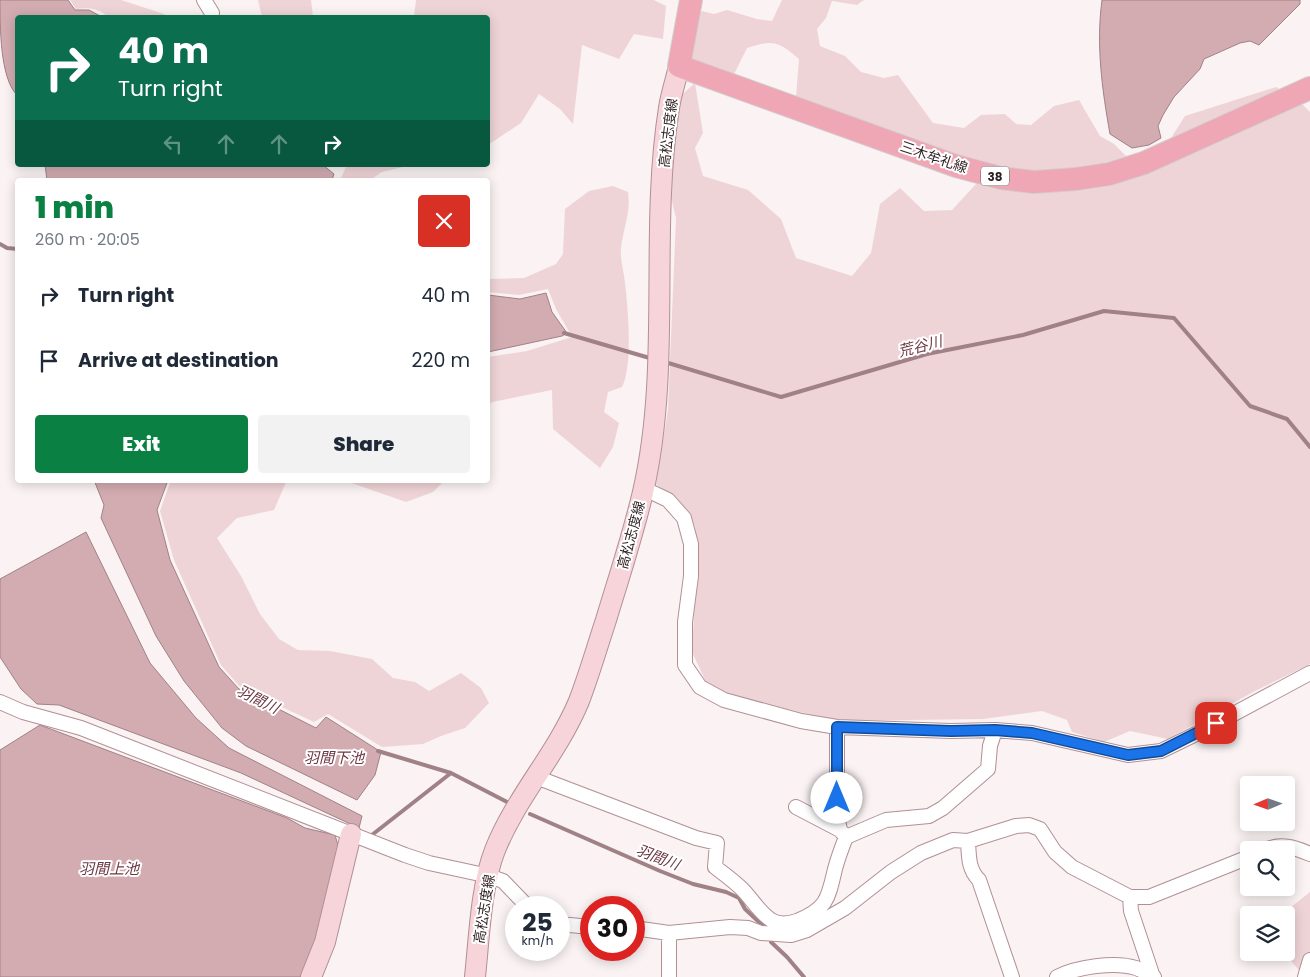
<!DOCTYPE html>
<meta charset="utf-8">
<style>
body{margin:0;font-family:Poppins,"Noto Sans JP",sans-serif;background:#f2f2f3;color:#1f2937;height:100vh;display:flex;flex-direction:column;font-size:19px;white-space:nowrap}
*{box-sizing:border-box;margin:0}
p{font-size:16px;color:#747a83}
.icon{flex:none;width:28px;height:28px;fill:none;stroke:currentColor;stroke-width:2;stroke-linecap:round;stroke-linejoin:round}
.map{position:relative;flex:1;overflow:hidden}
.sheet{position:absolute;left:15px;top:178px;width:475px;height:305px;display:flex;flex-direction:column;background:#fff;border-radius:5px;box-shadow:0 2px 12px #0003}
.sheet>*{flex:none}
.hud{position:absolute;left:15px;top:15px;width:475px;height:152px;border-radius:5px;box-shadow:0 2px 12px #0003;background:#0b6e4f;color:#fff;overflow:hidden}
.needle{width:32px;rotate:268deg}
.buttons{position:absolute;left:1240px;top:776px;display:grid;gap:10px}
.buttons a{display:grid;place-items:center;width:55px;height:55px;border-radius:5px;background:#fff;box-shadow:0 2px 12px #0003;font-size:25px}
.speed{position:absolute;left:505px;top:896px;display:flex;gap:10px;font-size:25px;font-weight:700;text-align:center}
.speed>*{display:grid;place-content:center;width:65px;height:65px;border-radius:50%;background:#fff;box-shadow:0 2px 12px #0003;line-height:1}
.speed small{font-size:12px;font-weight:400}
.speed .limit{border:8px solid #d22;background:#fff;color:#111}
.pin{position:absolute;display:grid;place-items:center;width:42px;height:42px;color:#fff;margin:-21px;border-radius:10px;box-shadow:0 2px 8px #0006}
.me{position:absolute;width:55px;margin:-28px;rotate:0deg;stroke-linejoin:round;filter:drop-shadow(0 0 4px #0008)}
.turn{display:flex;align-items:center;gap:18px;height:105px;padding:0 20px;font-size:22px}
.turn .icon{width:65px;height:65px;stroke-width:2.5}
.turn b{display:block;font-size:35px;line-height:42px}
.lanes{display:flex;align-items:center;height:48px;padding:0 20px;background:#0003;justify-content:center;gap:25px;direction:ltr}
.lanes .off{opacity:.35}
.round{display:grid;place-items:center;flex:none;width:52px;height:52px;border-radius:5px;background:#f2f2f3}
.overview{display:flex;align-items:center;justify-content:space-between;height:85px;padding:0 20px}
h1{font-size:30px;font-weight:800;line-height:38px;color:#0b8043}
.action{display:flex;gap:10px;margin-top:auto;padding:10px 20px}
.action a{flex:1;height:58px;border-radius:5px;background:#0b8043;color:#fff;font-size:20px;font-weight:800;line-height:58px;text-align:center}
.action a+a{background:#f2f2f3;color:#1f2937}
ul{padding:0;list-style:none}
li{display:flex;align-items:center;gap:15px;height:65px;padding:0 20px}
li div{flex:1}
li b{display:block;font-size:19px}
li em{font-style:normal}
.map>svg:first-child{display:block}
.green{fill:#efd4d7}
.water{fill:#d2acb1;stroke:#a08286}
.lines{fill:none;stroke-linecap:round;stroke-linejoin:round}
.stream{stroke:#a08286;stroke-width:4}
.street-casing{stroke:#b19095;stroke-width:16}
.secondary-casing{stroke:#b19095;stroke-width:22}
.primary-casing{stroke:#d1cece;stroke-width:24}
.street{stroke:#fff;stroke-width:14}
.secondary{stroke:#f7d3da;stroke-width:20}
.primary{stroke:#efa6b5;stroke-width:22}
.route-casing{stroke:#114b97;stroke-width:12}
.route{stroke:#1a73e8;stroke-width:9}
.labels{text-anchor:middle;dominant-baseline:central;stroke-width:4;stroke-linejoin:round;paint-order:stroke}
.shield{fill:#fff;stroke:#6b6264;stroke-width:1}
.shield-label{font-size:12px;font-weight:bold;fill:#2c1f21}
.street-label{font-size:14px;fill:#2c1f21;stroke:#fff}
.water-label{font-size:15px;font-style:italic;fill:#6d3943;stroke:#fff}
</style>
<div class="map">
<svg width="1310" height="977" viewBox="0 0 1310 977">
<rect width="100%" height="100%" fill="#faf2f3"/>
<!-- green -->
<path class="green" d="M 70,0 L 121,0 L 164,14 L 166,17 L 108,17 C 99,8 88,7 76,9 Z
M 258,0 L 311,0 L 313,17 L 262,17 Z
M 416,0 L 654,0 L 666,6 L 663,39 L 634,34 L 619,59 L 582,45 L 573,124 L 560,109 L 539,94 L 521,123 L 488,145 L 488,18 L 414,17 Z
M 782,0 L 864,0 L 857,5 L 832,1 L 826,18 L 817,29 L 820,46 L 845,56 L 861,72 L 884,78 L 898,75 L 933,123 L 964,128 L 981,115 L 1005,114 L 1016,124 L 1031,125 L 1054,106 L 1079,100 L 1100,136 L 1114,144 L 1126,156 L 1091,167 L 1047,171 L 1004,169 L 961,156 L 796,97 L 799,59 C 779,42 774,39 747,48 L 734,74 L 690,58 L 694,22 L 702,11 L 714,14 L 727,10 L 757,19 L 772,21 Z
M 695,83 L 703,133 L 695,148 L 703,176 L 748,190 L 781,219 L 796,258 L 852,276 L 871,253 L 880,204 L 900,188 L 924,211 L 952,210 L 976,184 L 1039,191 L 1099,186 L 1169,141 L 1185,116 L 1276,87 L 1300,102 L 1310,112 L 1310,664 L 1255,691 L 1168,739 L 1130,731 L 1104,742 L 1072,732 L 1067,720 L 1042,711 L 983,719 L 836,721 L 730,695 L 706,682 L 692,652 L 697,559 L 695,526 L 679,503 L 656,484 L 668,410 L 676,218 L 671,197 L 677,99 Z
M 347,165 L 411,165 L 382,172 L 370,180 L 340,180 Z
M 613,186 L 628,192 C 631,214 623,228 621,249 C 620,260 624,272 625,283 C 628,308 633,366 622,387 L 608,392 L 604,412 L 619,423 L 613,447 L 600,468 L 553,429 L 552,390 L 492,402 L 488,405 L 488,357 L 527,351 L 572,337 L 556,309 L 548,289 L 519,295 L 488,292 L 488,279 L 524,278 L 556,264 L 563,254 L 565,209 L 589,191 Z
M 171,480 L 287,480 L 274,510 L 237,518 L 217,538 L 241,576 L 260,614 L 279,639 L 298,650 L 330,651 L 372,659 L 393,678 L 415,682 L 429,691 L 461,673 L 481,688 L 489,703 L 465,728 L 441,736 L 423,744 L 382,747 L 328,714 L 314,722 L 241,688 L 221,665 L 174,560 L 160,511 Z
M 343,480 L 445,480 L 433,492 L 406,502 Z
M 1310,892 L 1310,977 L 1305,977 L 1284,953 L 1286,952 L 1286,915 L 1281,915 Z"/>
<!-- water -->
<path class="water" d="M 0,0 L 68,0 L 75,10 L 89,10 L 102,17 L 18,18 L 17,95 C 0,78 0,27 0,0 Z
M 1102,0 L 1300,0 L 1300,4 L 1259,45 L 1250,41 L 1240,43 L 1204,59 L 1200,69 L 1174,97 L 1163,115 L 1158,126 L 1161,138 L 1149,145 L 1132,148 L 1110,134 C 1102,89 1096,45 1102,0 Z
M 45,165 L 323,165 L 334,174 L 332,180 L 47,180 Z
M 546,293 L 552,312 L 567,333 L 562,336 L 488,352 L 488,295 L 520,299 Z
M 94,480 L 168,480 L 157,510 L 170,560 L 219,667 L 239,689 L 316,728 L 326,717 L 381,752 L 375,775 L 357,800 L 246,746 L 222,728 L 184,681 L 156,636 L 101,518 L 104,505 Z
M 86,532 L 150,663 L 196,718 L 229,748 L 362,816 L 359,828 L 241,773 L 59,705 L 37,704 L 21,689 L 0,657 L 0,579 Z
M 40,725 L 287,818 L 305,828 L 335,835 L 339,849 L 321,935 L 304,977 L 0,977 L 0,750 Z"/>
<g class="lines">
<!-- stream -->
<path class="stream" d="M 0,244 L 7,248 L 18,249
M 564,333 L 653,359
M 665,362 L 781,397 L 927,354 L 1023,335 L 1104,311 L 1174,318 L 1250,406 L 1287,419 L 1310,447
M 378,751 L 451,773 L 511,804
M 530,814 L 660,871 L 693,884 L 726,892 L 739,898 L 745,909 L 759,922 L 771,928
M 368,838 L 451,773
M 771,942 L 787,957 L 804,977"/>
<defs>
<path id="street" d="M 204,0 L 212,13
M 643,488 L 668,500 L 684,518 L 691,544 L 691,576 L 685,622 L 685,665 L 700,687 L 724,700 L 801,721 L 837,727 L 951,731 L 995,730 L 1032,733 L 1128,755 L 1161,751 L 1200,732 L 1310,673
M 0,702 L 23,712 L 81,728 L 405,855 L 429,863 L 489,876 L 503,881 L 529,908
M 837,727 L 837,816 L 840,830 L 846,837
M 536,777 L 696,838 L 717,843 L 715,867 C 724,874 734,881 742,889 C 752,899 759,912 771,920 C 779,925 788,924 797,921 C 827,909 828,899 835,869 C 838,858 842,847 846,837 L 886,820 L 929,816 L 943,808 L 988,769 L 990,746 L 995,730
M 796,807 L 840,830
M 968,841 C 969,856 968,869 979,880 L 1012,977
M 1265,850 C 1281,843 1294,847 1310,854
M 1130,897 L 1131,911 L 1153,977
M 559,924 L 591,927
M 634,928 L 669,933 L 730,927 L 748,928 L 761,933 L 791,935 L 807,930 L 845,908 L 891,872 L 921,853 L 953,840 L 968,841 L 1016,826 L 1029,825 L 1040,829 L 1055,852 L 1072,867 L 1130,897 L 1149,897 L 1249,857
M 669,977 L 669,933
M 1057,977 C 1076,967 1115,961 1136,968 C 1142,970 1148,974 1154,977
M 1305,977 L 1310,960"/>
<path id="secondary" d="M 311,977 L 325,942 L 351,834
M 475,977 C 479,940 481,885 495,850 C 516,797 557,754 579,701 C 589,675 597,647 606,620 C 619,577 633,535 643,492 C 672,366 649,234 669,108 C 671,94 676,80 679,66"/>
<path id="primary" d="M 691,0 L 679,66 L 956,166 L 1001,178 L 1034,182 L 1076,179 L 1109,174 L 1144,163 L 1310,88"/>
</defs>
<!-- street casing -->
<use href="#street" class="street-casing"/>
<!-- secondary casing -->
<use href="#secondary" class="secondary-casing"/>
<!-- primary casing -->
<use href="#primary" class="primary-casing"/>
<!-- street -->
<use href="#street" class="street"/>
<!-- secondary -->
<use href="#secondary" class="secondary"/>
<!-- primary -->
<use href="#primary" class="primary"/>
</g>
<g class="lines">
<defs>
<path id="route" d="M 837,798 L 837,727 L 951,731 L 995,730 L 1032,733 L 1128,755 L 1161,751 L 1216,723"/>
</defs>
<!-- route casing -->
<use href="#route" class="route-casing"/>
<!-- route -->
<use href="#route" class="route"/>
</g>
<g class="labels">
<!-- shield labels -->
<rect class="shield" x="981" y="166.5" width="28" height="19" rx="4"/>
<g class="shield-label">
<text x="995" y="176">38</text>
</g>
<!-- street labels -->
<g class="street-label">
<text transform="translate(668 133) rotate(-83)">高松志度線</text>
<text transform="translate(934 157) rotate(19)">三木牟礼線</text>
<text transform="translate(631 535) rotate(-75)">高松志度線</text>
<text transform="translate(484 909) rotate(-81)">高松志度線</text>
</g>
<!-- water labels -->
<g class="water-label">
<text transform="translate(920 346) rotate(-14)">荒谷川</text>
<text transform="translate(258 699) rotate(26)">羽間川</text>
<text x="334" y="757">羽間下池</text>
<text transform="translate(658 857) rotate(21)">羽間川</text>
<text x="109" y="868">羽間上池</text>
</g>
</g>
</svg>
<div class="buttons">
<a><svg class="needle" viewBox="-14 -14 28 28"><path d="M0-13l5 13h-10z" fill="#e53935"/><path d="M0 13l5-13h-10z" fill="#747a83"/></svg></a>
<a><svg class="icon" aria-label="search" viewBox="0 0 24 24"><circle cx="10" cy="10" r="6"/><path d="M15 15l6 6"/></svg></a>
<a><svg class="icon" aria-label="layers" viewBox="0 0 24 24"><path d="M12 4l9 5-9 5-9-5zM3 14l9 5 9-5"/></svg></a>
</div>
<div class="speed"><div>25<small>km/h</small></div><div class="limit">30</div></div>
<div class="pin" style="left:1216px;top:723px;background:#d93025"><svg class="icon" aria-label="arrive" viewBox="0 0 24 24"><path d="M6 21V4h12l-3 4 3 4H6"/></svg></div>
<svg class="me" style="left:837px;top:798px" viewBox="-20 -20 40 40"><circle r="19" fill="#fff"/><path d="M0-13L10 11 0 6-10 11z" fill="#1a73e8"/></svg>
<div class="hud">
<div class="turn"><svg class="icon" aria-label="right" viewBox="0 0 24 24"><path d="M7 20v-9h11M14 6l5 5-5 5"/></svg><div><b>40 m</b>Turn right</div></div>
<div class="lanes"><svg class="icon off" aria-label="left" viewBox="0 0 24 24"><path d="M17 20v-9H6M10 6l-5 5 5 5"/></svg><svg class="icon off" aria-label="ahead" viewBox="0 0 24 24"><path d="M12 20V5M6 11l6-6 6 6"/></svg><svg class="icon off" aria-label="ahead" viewBox="0 0 24 24"><path d="M12 20V5M6 11l6-6 6 6"/></svg><svg class="icon" aria-label="right" viewBox="0 0 24 24"><path d="M7 20v-9h11M14 6l5 5-5 5"/></svg></div>
</div>
<section class="sheet">
<div class="overview"><div><h1>1 min</h1><p>260 m · 20:05</p></div><a class="round" style="background:#d93025;color:#fff"><svg class="icon" aria-label="close" viewBox="0 0 24 24"><path d="M6 6l12 12M18 6L6 18"/></svg></a></div>
<ul>
<li><svg class="icon" aria-label="right" viewBox="0 0 24 24"><path d="M7 20v-9h11M14 6l5 5-5 5"/></svg><div><b>Turn right</b></div><em>40 m</em></li>
<li><svg class="icon" aria-label="arrive" viewBox="0 0 24 24"><path d="M6 21V4h12l-3 4 3 4H6"/></svg><div><b>Arrive at destination</b></div><em>220 m</em></li>
</ul>
<div class="action"><a>Exit</a><a>Share</a></div>
</section>
</div>
